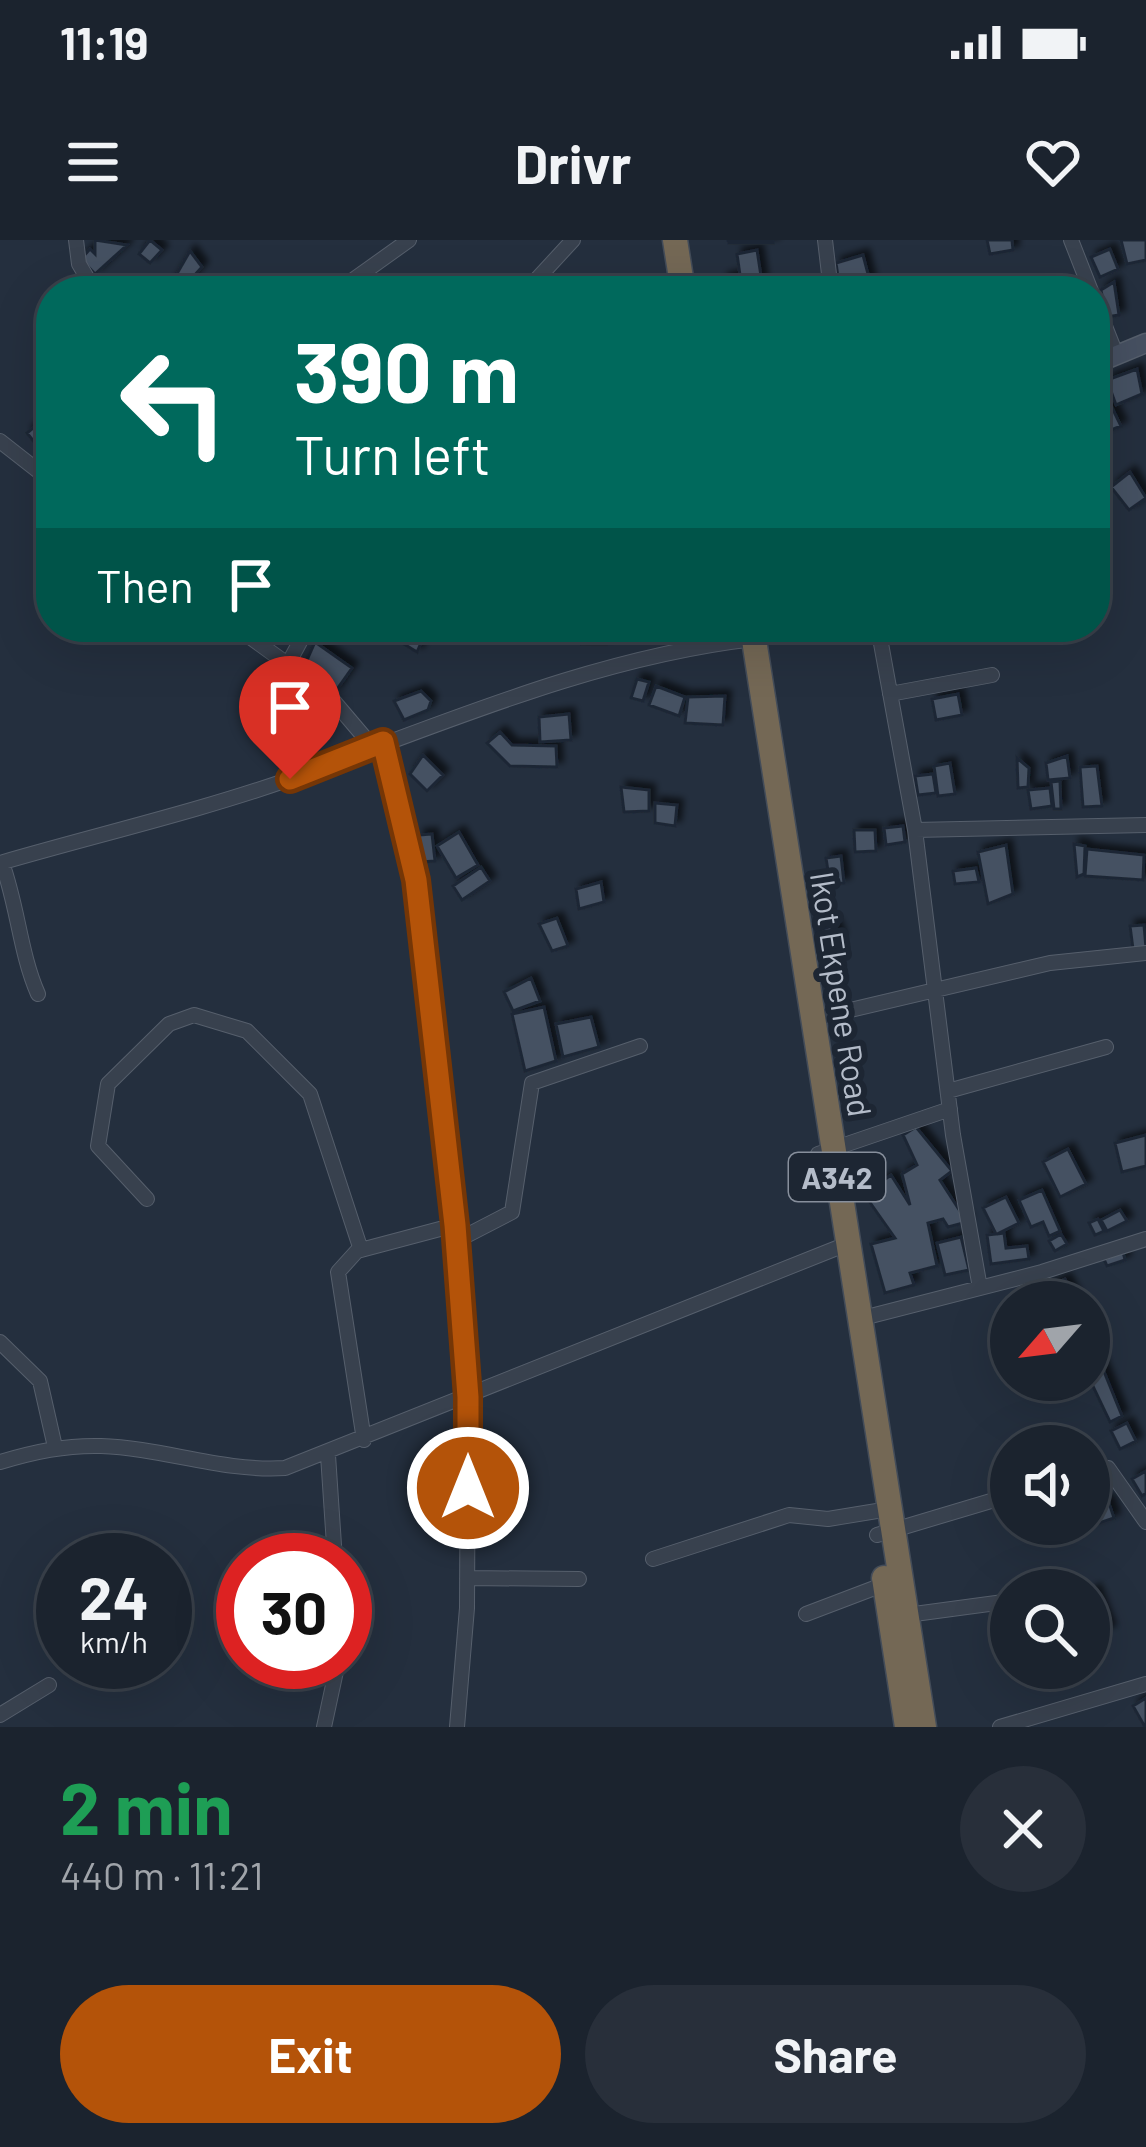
<!DOCTYPE html>
<meta charset="utf-8">
<style>
body{margin:0;font-family:Barlow,sans-serif;background:#282f3a;color:#f1f3f6;height:100vh;display:flex;flex-direction:column;font-size:45px;white-space:nowrap}
*{box-sizing:border-box;margin:0}
p{font-size:39px;color:#a0a4aa}
.icon{flex:none;width:66px;height:66px;fill:none;stroke:currentColor;stroke-width:2;stroke-linecap:round;stroke-linejoin:round}
.map{position:relative;height:1487px;overflow:hidden}
.panel{display:flex;flex-direction:column;background:#1b232e;flex:1}
.panel>*{flex:none}
.hud{position:absolute;left:36px;top:36px;width:1074px;height:366px;border-radius:48px;box-shadow:0 12px 48px #0002,0 0 0 3px #39404a;background:#00695c;color:#fff;overflow:hidden}
.needle{width:78px;rotate:242deg}
.fabs{position:absolute;left:990px;top:1041px;display:grid;gap:24px}
.fabs a{display:grid;place-items:center;width:120px;height:120px;border-radius:50%;background:#1b232e;box-shadow:0 12px 48px #0002,0 0 0 3px #39404a;font-size:60px}
.speed{position:absolute;left:36px;top:1293px;display:flex;gap:24px;font-size:60px;font-weight:700;text-align:center}
.speed>*{display:grid;place-content:center;width:156px;height:156px;border-radius:50%;background:#1b232e;box-shadow:0 12px 48px #0002,0 0 0 3px #39404a;line-height:1}
.speed small{font-size:30px;font-weight:400}
.speed .limit{border:18px solid #d22;background:#fff;color:#111}
.pin{position:absolute;display:grid;place-items:center;width:102px;height:102px;color:#fff;margin:-123px -51px;border-radius:50% 50% 50% 0;rotate:-45deg;box-shadow:0 0 12px #0007}
.pin .icon{rotate:45deg}
.me{position:absolute;width:132px;margin:-66px;rotate:0deg;stroke-linejoin:round;filter:drop-shadow(0 0 9px #0008)}
.turn{display:flex;align-items:center;gap:42px;height:252px;padding:0 60px;font-size:54px}
.turn .icon{width:156px;height:156px;stroke-width:2.5}
.turn b{display:block;font-size:84px;line-height:102px}
.then{display:flex;align-items:center;height:114px;padding:0 60px;background:#0003;gap:24px;font-size:45px}
.round{display:grid;place-items:center;flex:none;width:126px;height:126px;border-radius:63px;background:#282f3a}
.headline{display:flex;align-items:center;justify-content:space-between;height:204px;padding:0 60px}
h1{font-size:72px;font-weight:700;line-height:90px;color:#1e9e55}
.cta{display:flex;gap:24px;margin-top:auto;padding:24px 60px}
.cta a{flex:1;height:138px;border-radius:72px;background:#b45309;color:#fff;font-size:48px;font-weight:700;line-height:138px;text-align:center}
.cta a+a{background:#282f3a;color:#f1f3f6}
.status{display:flex;justify-content:space-between;align-items:center;height:84px;padding:0 60px;background:#1b232e;direction:ltr}
.status svg{height:33px;fill:currentColor}
header{display:flex;justify-content:space-between;align-items:center;height:156px;padding:0 60px;background:#1b232e;font-size:54px;font-weight:700}
.map>svg:first-child{display:block}
.building{fill:#455162;stroke:#1f2835;stroke-width:3;filter:url(#shadow)}
.lines{fill:none;stroke-linecap:round;stroke-linejoin:round}
.street-casing{stroke:#565f6c;stroke-width:16}
.secondary-casing{stroke:#565f6c;stroke-width:21}
.highway-casing{stroke:#434c59;stroke-width:27}
.street{stroke:#38414e;stroke-width:14}
.secondary{stroke:#465061;stroke-width:18}
.highway{stroke:#746855;stroke-width:24}
.route-casing{stroke:#753606;stroke-width:30}
.route{stroke:#b45309;stroke-width:21}
.labels{text-anchor:middle;dominant-baseline:central;stroke-width:12;stroke-linejoin:round;paint-order:stroke}
.shield{fill:#1d2633;stroke:#878f9c;stroke-width:3}
.shield-label{font-size:30px;font-weight:bold;fill:#b4bcc9}
.street-label{font-size:33px;fill:#b4bcc9;stroke:#1d2633}
</style>
<div class="status"><b>11:19</b><svg viewBox="0 0 49 12"><path d="M0 12V9h3v3zM5 12V6h3v6zM10 12V3h3v9zM15 12V0h3v12zM26 1h20v11H26zM47 4h2v5h-2z"/></svg></div>
<header><svg class="icon" aria-label="menu" viewBox="0 0 24 24"><path d="M4 6h16M4 12h16M4 18h16"/></svg>Drivr<svg class="icon" aria-label="heart" viewBox="0 0 24 24"><path d="M12 20l-8-8c-3-5 5-10 8-4 3-6 11-1 8 4z"/></svg></header>
<div class="map">
<svg width="1146" height="1487" viewBox="0 0 1146 1487">
<defs>
<filter id="shadow"><feDropShadow dx="5.5" dy="-5.5" stdDeviation="3" flood-color="#0009"/></filter>
</defs>
<rect width="100%" height="100%" fill="#242f3e"/>
<!-- building -->
<path class="building" d="M 95,0 L 127,5 L 95,34 L 81,19 L 90,9 L 95,14 Z
M 150,0 L 162,10 L 150,23 L 139,14 Z
M 728,0 L 772,0 L 773,3 L 729,3 Z
M 987,0 L 1012,0 L 1013,10 L 990,14 Z
M 1121,0 L 1146,0 L 1146,20 L 1127,24 Z
M 1110,9 L 1118,29 L 1100,37 L 1091,17 Z
M 757,10 L 763,49 L 723,51 L 723,39 L 740,35 L 737,14 Z
M 190,11 L 202,27 L 180,51 L 167,51 Z
M 863,15 L 872,49 L 840,51 L 836,23 Z
M 1114,42 L 1119,75 L 1106,77 L 1101,50 Z
M 1137,129 L 1142,154 L 1116,165 L 1107,140 Z
M 1102,147 L 1121,186 L 1104,193 L 1095,173 L 1095,151 Z
M 51,173 L 51,199 L 39,208 L 27,193 Z
M 1130,232 L 1146,258 L 1129,270 L 1111,247 Z
M 395,387 L 428,387 L 417,412 L 391,396 Z
M 583,387 L 606,387 L 606,404 L 582,404 Z
M 315,402 L 352,428 L 335,452 L 304,427 Z
M 637,439 L 649,442 L 643,461 L 631,458 Z
M 656,446 L 685,457 L 679,476 L 649,465 Z
M 421,451 L 431,461 L 428,470 L 404,480 L 394,461 Z
M 958,454 L 962,475 L 936,480 L 932,459 Z
M 725,456 L 723,485 L 685,483 L 688,457 Z
M 569,474 L 571,500 L 540,502 L 539,477 Z
M 500,492 L 512,505 L 556,506 L 557,527 L 510,526 L 487,503 Z
M 423,515 L 443,535 L 427,551 L 410,534 Z
M 1067,516 L 1070,538 L 1048,540 L 1046,523 Z
M 1017,518 L 1029,528 L 1028,547 L 1018,548 Z
M 950,523 L 955,554 L 938,556 L 934,526 Z
M 1097,526 L 1102,566 L 1083,567 L 1080,527 Z
M 933,534 L 936,553 L 918,555 L 915,536 Z
M 1060,541 L 1061,569 L 1054,569 L 1051,542 Z
M 621,547 L 649,550 L 649,571 L 624,572 Z
M 1050,548 L 1052,566 L 1031,569 L 1028,550 Z
M 655,563 L 677,565 L 675,586 L 655,583 Z
M 903,586 L 905,602 L 886,605 L 884,588 Z
M 854,590 L 875,590 L 876,611 L 855,612 Z
M 459,592 L 478,625 L 456,638 L 437,606 Z
M 432,594 L 435,621 L 421,622 L 419,595 Z
M 1074,604 L 1085,606 L 1084,634 L 1077,637 Z
M 1006,605 L 1013,654 L 988,664 L 978,612 Z
M 1087,609 L 1144,615 L 1143,640 L 1085,636 Z
M 841,616 L 844,643 L 830,644 L 826,618 Z
M 481,627 L 490,641 L 462,660 L 453,646 Z
M 976,628 L 979,642 L 955,644 L 953,631 Z
M 601,642 L 604,662 L 579,669 L 576,649 Z
M 557,678 L 568,706 L 552,711 L 539,684 Z
M 835,685 L 840,699 L 821,705 L 816,691 Z
M 1144,685 L 1146,708 L 1133,709 L 1130,686 Z
M 531,738 L 540,761 L 513,771 L 504,752 Z
M 544,767 L 556,821 L 525,831 L 512,774 Z
M 591,777 L 599,807 L 563,817 L 556,784 Z
M 916,887 L 952,931 L 940,940 L 967,982 L 948,987 L 943,979 L 928,983 L 937,1026 L 910,1033 L 914,1045 L 885,1053 L 871,1004 L 895,998 L 864,954 L 891,935 L 910,965 L 902,934 L 917,925 L 903,895 Z
M 1146,895 L 1146,926 L 1122,932 L 1115,903 Z
M 1068,909 L 1086,944 L 1060,957 L 1043,922 Z
M 1042,950 L 1060,991 L 1049,996 L 1043,982 L 1031,987 L 1019,960 Z
M 1006,957 L 1019,983 L 997,994 L 1004,993 L 1006,1008 L 1027,1006 L 1029,1019 L 991,1024 L 987,995 L 996,994 L 983,968 Z
M 1120,970 L 1127,981 L 1107,991 L 1101,980 Z
M 1098,979 L 1104,991 L 1095,995 L 1089,983 Z
M 1061,994 L 1067,1004 L 1055,1011 L 1049,1001 Z
M 961,997 L 969,1030 L 945,1035 L 937,1003 Z
M 1123,1012 L 1125,1020 L 1107,1026 L 1104,1019 Z
M 1065,1039 L 1077,1062 L 1053,1062 L 1046,1048 Z
M 1090,1097 L 1122,1176 L 1110,1182 L 1089,1138 Z
M 1127,1183 L 1136,1201 L 1120,1209 L 1111,1191 Z
M 1146,1231 L 1146,1253 L 1142,1256 L 1132,1239 Z
M 1108,1260 L 1114,1278 L 1055,1298 L 1050,1284 L 1089,1284 L 1089,1266 Z
M 1095,1350 L 1110,1390 L 1094,1396 L 1089,1353 Z
M 1146,1458 L 1146,1487 L 1145,1487 L 1133,1466 Z"/>
<g class="lines">
<defs>
<path id="street" d="M 76,0 L 79,24 L 95,51
M 825,0 L 831,51
M 1071,0 L 1091,51
M 346,45 L 409,0
M 526,51 L 573,0
M 1095,61 L 1116,114
M 0,201 L 51,241
M 236,387 L 326,452 L 371,505
M 878,387 L 915,590 L 953,895 L 980,1048
M 288,424 L 308,387
M 890,454 L 992,435
M 383,501 L 416,640 L 468,1157 L 467,1368 L 457,1487
M 915,590 L 1146,585
M 0,623 C 96,595 196,572 290,539 C 440,485 594,417 754,399
M 2,623 C 18,667 20,713 38,754
M 812,779 L 1050,723 L 1146,713
M 948,851 L 1106,807
M 818,914 L 950,869
M 147,959 L 98,906 L 108,844 L 169,784 L 194,775 L 247,791 L 310,854 L 361,1010
M 456,1001 L 512,972 L 532,843 L 640,806
M 859,1079 L 1042,1032 L 1146,999
M 0,1102 L 40,1141 L 55,1207
M 364,1200 L 338,1032 L 357,1011 L 455,985
M 328,1215 L 335,1320
M 0,1222 C 34,1212 65,1205 101,1206 C 163,1208 222,1232 285,1228 L 847,1004
M 1089,1231 L 1108,1228 L 1146,1282
M 877,1295 L 1011,1255
M 653,1319 L 789,1275 L 828,1279 L 889,1269
M 467,1338 L 579,1339
M 806,1374 L 885,1344
M 907,1375 L 1011,1361
M 0,1475 L 49,1445
M 324,1487 L 338,1422
M 1000,1487 L 1146,1444"/>
<path id="secondary" d="M 1095,124 L 1146,103"/>
<path id="highway" d="M 675,0 L 683,51
M 752,387 L 924,1487
M 884,1338 L 907,1487"/>
</defs>
<!-- street casing -->
<use href="#street" class="street-casing"/>
<!-- secondary casing -->
<use href="#secondary" class="secondary-casing"/>
<!-- highway casing -->
<use href="#highway" class="highway-casing"/>
<!-- street -->
<use href="#street" class="street"/>
<!-- secondary -->
<use href="#secondary" class="secondary"/>
<!-- highway -->
<use href="#highway" class="highway"/>
</g>
<g class="lines">
<defs>
<path id="route" d="M 290,539 L 383,502 L 416,640 L 455,985 L 468,1157 L 468,1248"/>
</defs>
<!-- route casing -->
<use href="#route" class="route-casing"/>
<!-- route -->
<use href="#route" class="route"/>
</g>
<g class="labels">
<!-- shield labels -->
<rect class="shield" x="789" y="913" width="96" height="48" rx="9"/>
<g class="shield-label">
<text x="837" y="937">A342</text>
</g>
<!-- street labels -->
<g class="street-label">
<text transform="translate(842 754) rotate(81)">Ikot Ekpene Road</text>
</g>
</g>
</svg>
<div class="fabs">
<a><svg class="needle" viewBox="-14 -14 28 28"><path d="M0-13l5 13h-10z" fill="#e53935"/><path d="M0 13l5-13h-10z" fill="#a0a4aa"/></svg></a>
<a><svg class="icon" aria-label="sound" viewBox="0 0 24 24"><path d="M4 9h4l5-4v14l-5-4H4zM17 9q2 3 0 6"/></svg></a>
<a><svg class="icon" aria-label="search" viewBox="0 0 24 24"><circle cx="10" cy="10" r="6"/><path d="M15 15l6 6"/></svg></a>
</div>
<div class="speed"><div>24<small>km/h</small></div><div class="limit">30</div></div>
<div class="pin" style="left:290px;top:539px;background:#d93025"><svg class="icon" aria-label="arrive" viewBox="0 0 24 24"><path d="M6 21V4h12l-3 4 3 4H6"/></svg></div>
<svg class="me" style="left:468px;top:1248px" viewBox="-20 -20 40 40"><circle r="17" fill="#b45309" stroke="#fff" stroke-width="3"/><path d="M0-11L8 9 0 5-8 9z" fill="#fff"/></svg>
<div class="hud">
<div class="turn"><svg class="icon" aria-label="left" viewBox="0 0 24 24"><path d="M17 20v-9H6M10 6l-5 5 5 5"/></svg><div><b>390 m</b>Turn left</div></div>
<div class="then">Then<svg class="icon" aria-label="arrive" viewBox="0 0 24 24"><path d="M6 21V4h12l-3 4 3 4H6"/></svg></div>
</div>
</div>
<section class="panel">
<div class="headline"><div><h1>2 min</h1><p>440 m · 11:21</p></div><a class="round"><svg class="icon" aria-label="close" viewBox="0 0 24 24"><path d="M6 6l12 12M18 6L6 18"/></svg></a></div>
<div class="cta"><a>Exit</a><a>Share</a></div>
</section>
